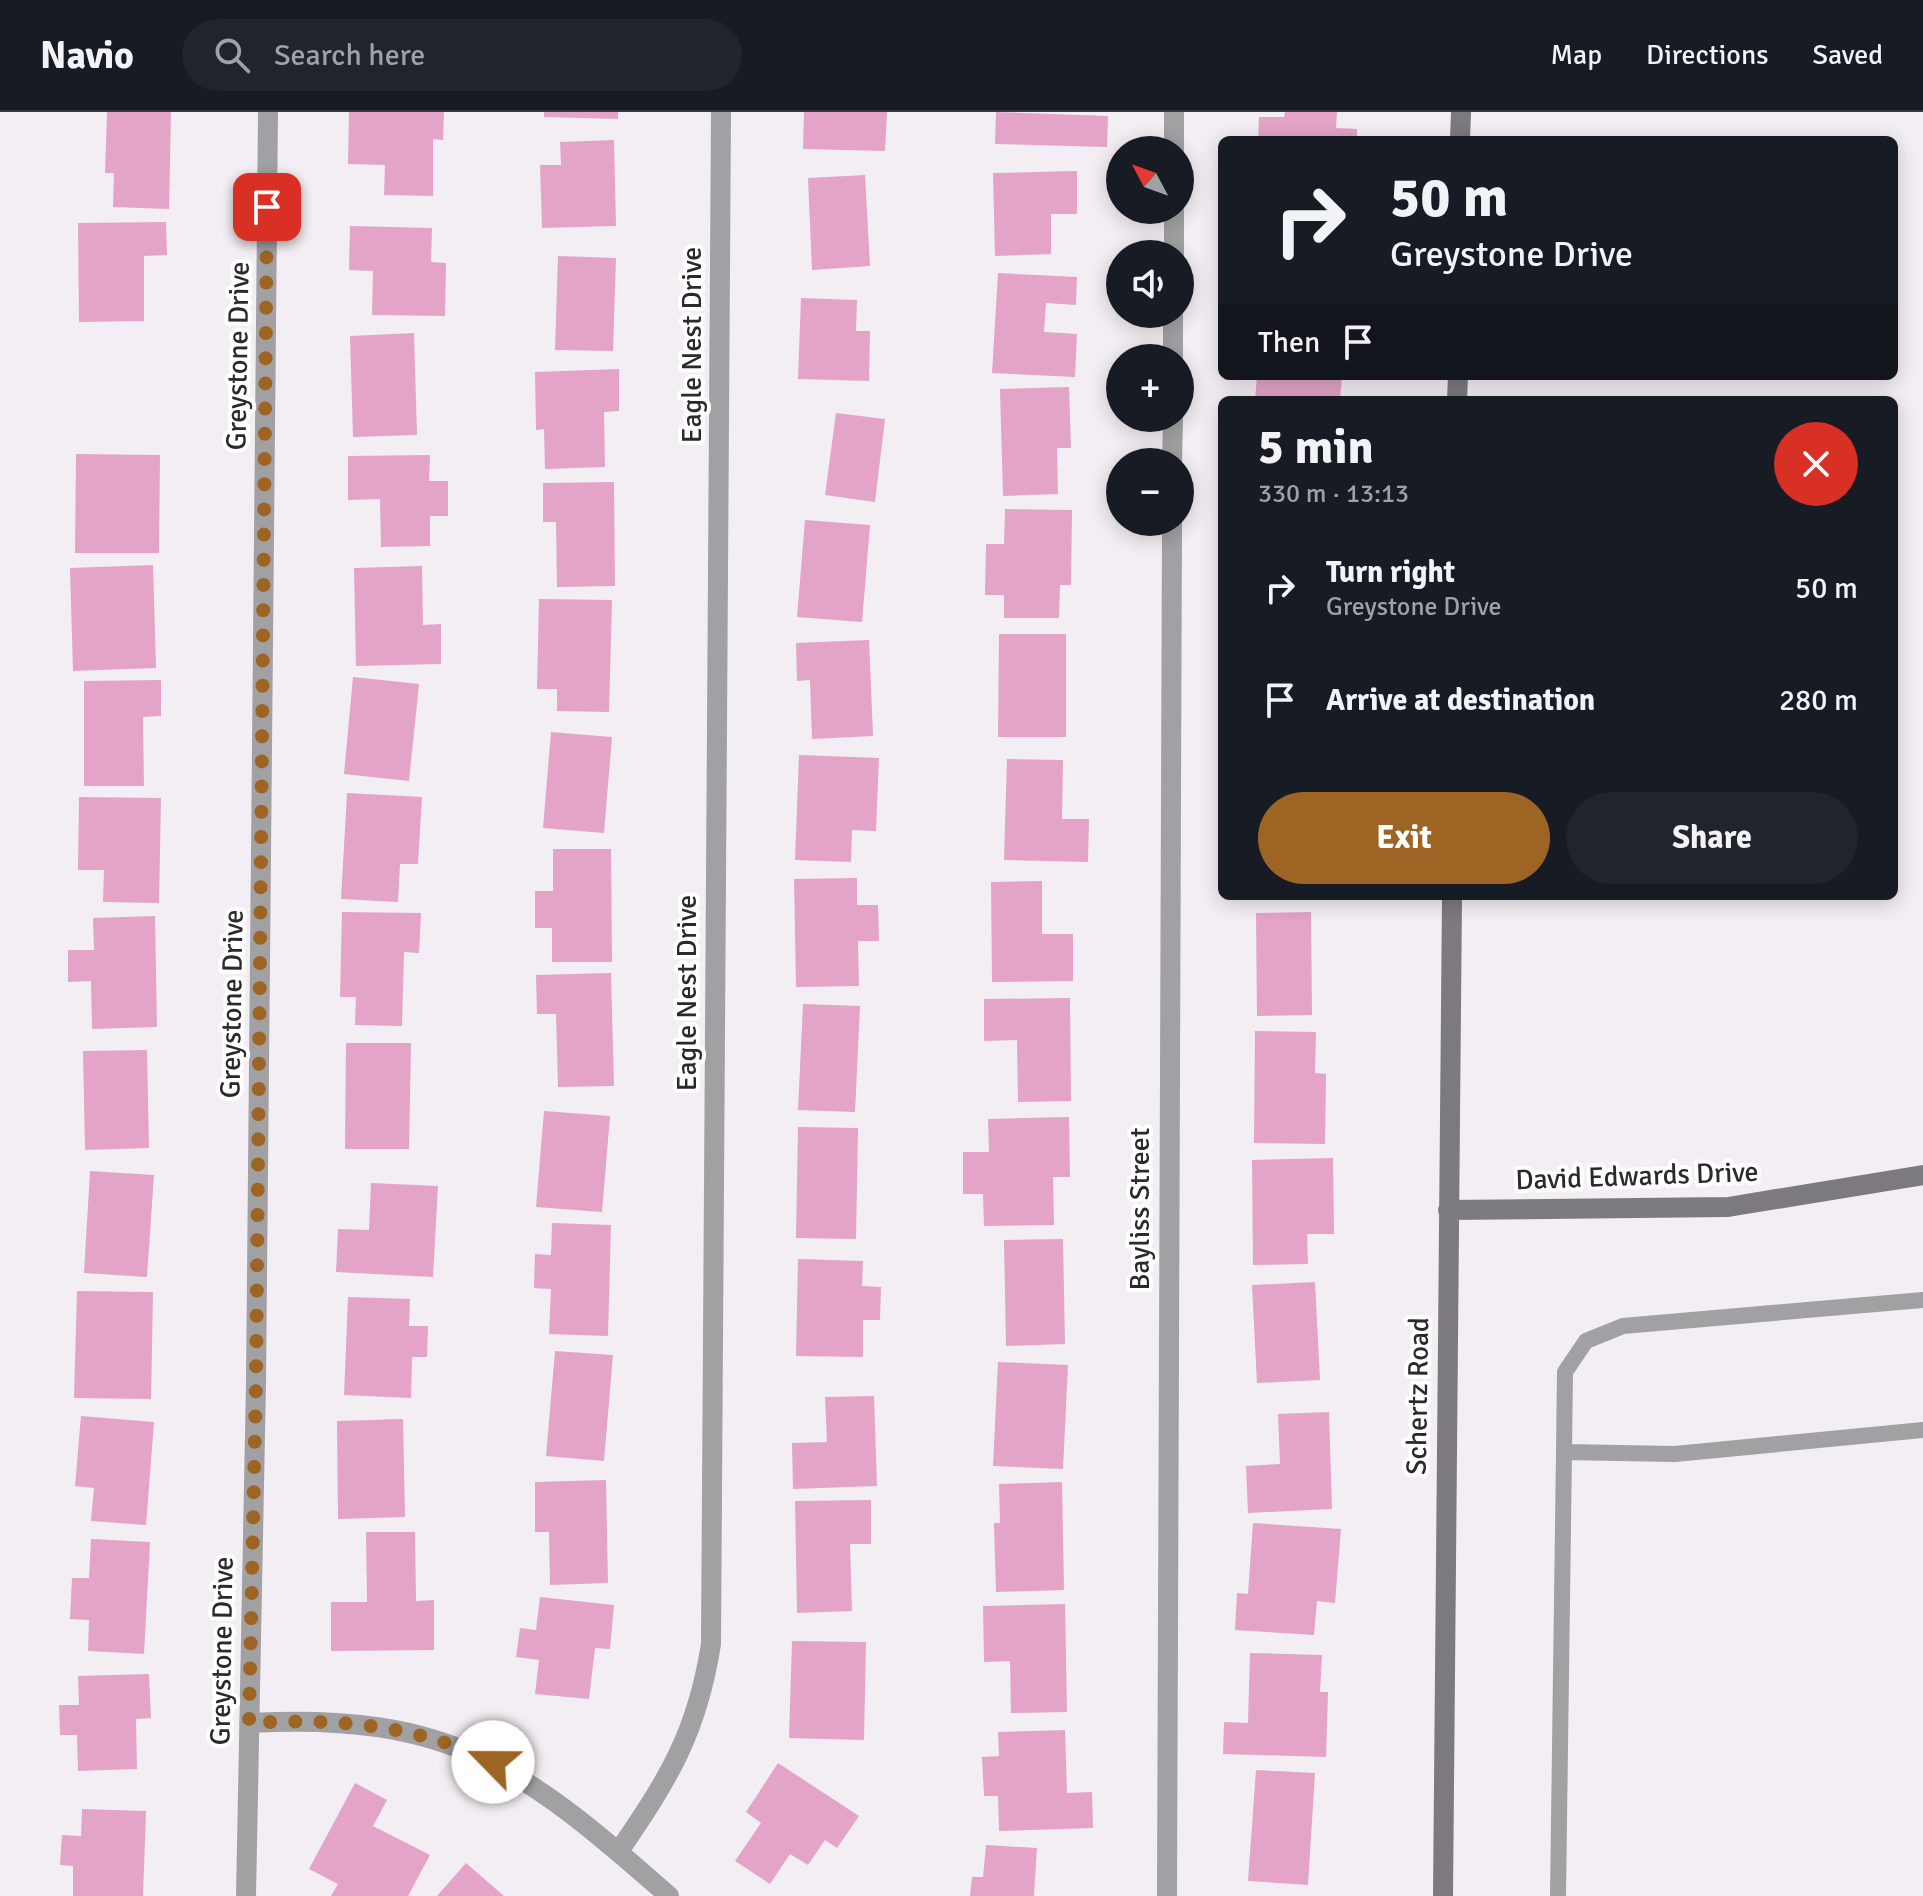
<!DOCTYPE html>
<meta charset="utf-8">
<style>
body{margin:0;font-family:Signika,sans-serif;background:#20242c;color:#f1f3f6;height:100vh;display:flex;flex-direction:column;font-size:30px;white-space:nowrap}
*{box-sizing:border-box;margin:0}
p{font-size:26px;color:#9ea1a6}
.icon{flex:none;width:44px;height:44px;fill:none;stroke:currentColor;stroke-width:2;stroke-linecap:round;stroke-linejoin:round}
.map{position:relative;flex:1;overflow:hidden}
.details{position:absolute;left:1218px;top:284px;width:680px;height:504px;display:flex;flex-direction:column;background:#171b24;border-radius:12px;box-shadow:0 4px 20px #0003}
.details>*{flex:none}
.banner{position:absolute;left:1218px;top:24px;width:680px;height:244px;border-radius:12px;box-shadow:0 4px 20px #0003;background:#171b24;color:#f1f3f6;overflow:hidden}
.needle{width:52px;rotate:311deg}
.fabs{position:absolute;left:1106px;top:24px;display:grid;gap:16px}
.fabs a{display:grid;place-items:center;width:88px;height:88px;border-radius:50%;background:#171b24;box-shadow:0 4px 20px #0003;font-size:40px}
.pin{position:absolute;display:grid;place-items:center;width:68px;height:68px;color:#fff;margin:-34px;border-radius:16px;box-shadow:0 4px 12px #0006}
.me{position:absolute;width:88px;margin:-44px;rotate:293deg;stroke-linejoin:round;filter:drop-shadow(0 0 6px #0008)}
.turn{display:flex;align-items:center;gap:28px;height:168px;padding:0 40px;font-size:36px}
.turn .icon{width:104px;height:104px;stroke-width:2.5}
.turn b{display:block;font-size:56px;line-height:68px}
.then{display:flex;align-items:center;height:76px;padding:0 40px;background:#0003;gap:16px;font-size:30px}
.round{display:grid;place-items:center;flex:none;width:84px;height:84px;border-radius:42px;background:#20242c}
.head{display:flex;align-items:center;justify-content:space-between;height:136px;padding:0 40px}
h1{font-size:48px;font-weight:700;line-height:60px}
.cta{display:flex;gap:16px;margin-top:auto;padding:16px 40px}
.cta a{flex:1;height:92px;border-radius:48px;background:#9e6424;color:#fff;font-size:32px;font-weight:700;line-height:92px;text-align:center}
.cta a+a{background:#20242c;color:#f1f3f6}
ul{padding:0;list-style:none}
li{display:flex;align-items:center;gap:24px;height:112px;padding:0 40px}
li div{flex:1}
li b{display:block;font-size:30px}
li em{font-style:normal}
header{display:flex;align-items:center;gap:48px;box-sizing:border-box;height:112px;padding:0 40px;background:#171b24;border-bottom:2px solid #363941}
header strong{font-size:38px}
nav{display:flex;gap:44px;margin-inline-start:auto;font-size:28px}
.search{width:560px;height:72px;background:#20242c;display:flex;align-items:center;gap:20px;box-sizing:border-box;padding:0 28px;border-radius:44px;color:#9ea1a6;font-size:30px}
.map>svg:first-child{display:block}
.building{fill:#e3a4c7}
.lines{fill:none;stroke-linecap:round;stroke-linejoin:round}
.lane{stroke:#a1a0a3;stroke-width:16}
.street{stroke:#a1a0a3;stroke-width:20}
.secondary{stroke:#7c7a7e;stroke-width:20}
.route{stroke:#9e6424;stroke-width:14;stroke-dasharray:0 25.2}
.labels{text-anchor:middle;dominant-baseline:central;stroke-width:8;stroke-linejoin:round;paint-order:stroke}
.street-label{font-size:28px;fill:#2b292b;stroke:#fff}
</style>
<header>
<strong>Navio</strong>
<div class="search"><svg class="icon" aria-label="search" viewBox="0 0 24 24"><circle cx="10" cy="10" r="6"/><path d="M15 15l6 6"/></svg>Search here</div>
<nav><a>Map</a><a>Directions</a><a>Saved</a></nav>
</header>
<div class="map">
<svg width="1923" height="1784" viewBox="0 0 1923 1784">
<rect width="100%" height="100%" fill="#f3eef3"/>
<!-- building -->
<path class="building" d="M 107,0 L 171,0 L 169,97 L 113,95 L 114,61 L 105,61 Z
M 349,0 L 444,0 L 443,28 L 433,27 L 433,84 L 384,83 L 385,53 L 348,52 Z
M 544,0 L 618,0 L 618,7 L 544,5 Z
M 804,0 L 887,0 L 885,39 L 803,37 Z
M 996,0 L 1108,4 L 1107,35 L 995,32 Z
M 1285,0 L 1337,0 L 1336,16 L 1357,17 L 1357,28 L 1258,28 L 1259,5 L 1284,5 Z
M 614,28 L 616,114 L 542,116 L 540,53 L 561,53 L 560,30 Z
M 1077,59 L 1077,102 L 1051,102 L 1051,142 L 995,144 L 993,61 Z
M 865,63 L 870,154 L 812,158 L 808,66 Z
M 166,110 L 167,143 L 144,144 L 144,209 L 79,210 L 78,111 Z
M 350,114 L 432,116 L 431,150 L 446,151 L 445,204 L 372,203 L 373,159 L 349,158 Z
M 558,144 L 616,146 L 613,239 L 555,238 Z
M 998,161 L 1077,165 L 1076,193 L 1046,191 L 1044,220 L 1077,222 L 1075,265 L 992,261 Z
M 801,186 L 857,188 L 856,219 L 870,219 L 869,269 L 798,267 Z
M 414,221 L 417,323 L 353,325 L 350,224 Z
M 619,257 L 619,299 L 604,300 L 605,355 L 545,357 L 544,317 L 536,318 L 535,260 Z
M 1257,264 L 1342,264 L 1340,288 L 1255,288 Z
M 1069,275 L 1071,336 L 1057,336 L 1058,382 L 1003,384 L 1000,277 Z
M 836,301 L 885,307 L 875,390 L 825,383 Z
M 76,342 L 160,343 L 159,441 L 75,441 Z
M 430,343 L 429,369 L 448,369 L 448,404 L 430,404 L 430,434 L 381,435 L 380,387 L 348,388 L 348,344 Z
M 614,370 L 615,474 L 557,475 L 556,410 L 543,410 L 543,371 Z
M 1005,397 L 1072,398 L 1071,473 L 1060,473 L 1059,506 L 1004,506 L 1004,483 L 985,483 L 986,432 L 1004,432 Z
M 805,408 L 870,413 L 862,510 L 797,505 Z
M 153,453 L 156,556 L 73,559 L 70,456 Z
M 422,454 L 423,513 L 441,512 L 441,552 L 356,554 L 354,456 Z
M 539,487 L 612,488 L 609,600 L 557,599 L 557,577 L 537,577 Z
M 999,522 L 1066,522 L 1066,625 L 998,625 Z
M 869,528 L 873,624 L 812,627 L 810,568 L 797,569 L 796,531 Z
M 353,565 L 419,572 L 409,669 L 344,662 Z
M 161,568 L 161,604 L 143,605 L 144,674 L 84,674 L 84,569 Z
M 551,620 L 612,625 L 604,721 L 543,716 Z
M 799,643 L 879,646 L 876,719 L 852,718 L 851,750 L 795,748 Z
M 1007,647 L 1063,648 L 1062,707 L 1089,707 L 1088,750 L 1004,748 Z
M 347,681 L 422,685 L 418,752 L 400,752 L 398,790 L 341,787 Z
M 79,685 L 161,686 L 159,791 L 103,790 L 104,758 L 78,758 Z
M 553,737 L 611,737 L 612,850 L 552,850 L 552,816 L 535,816 L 535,779 L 553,779 Z
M 857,766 L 857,793 L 878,793 L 879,829 L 858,829 L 859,874 L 796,875 L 794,767 Z
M 1042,769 L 1042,822 L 1073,822 L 1073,869 L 992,870 L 991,770 Z
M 342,800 L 421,801 L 419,841 L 404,840 L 402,914 L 355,913 L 356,885 L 340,885 Z
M 1311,800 L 1312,903 L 1257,904 L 1256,801 Z
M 155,804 L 157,915 L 92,917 L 91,869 L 68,870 L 68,838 L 94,838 L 93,806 Z
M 611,861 L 614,974 L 558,975 L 556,902 L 537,902 L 536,863 Z
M 1070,886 L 1071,989 L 1018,990 L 1017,928 L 984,929 L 984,887 Z
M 803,892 L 860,894 L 855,1000 L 798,998 Z
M 1255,919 L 1316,920 L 1315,961 L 1326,962 L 1325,1032 L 1254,1031 Z
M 346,931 L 411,931 L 409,1037 L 345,1037 Z
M 147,938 L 149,1036 L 85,1038 L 83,939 Z
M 544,999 L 610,1004 L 602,1100 L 536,1095 Z
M 1069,1005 L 1070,1065 L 1053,1065 L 1054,1113 L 984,1114 L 983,1082 L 963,1082 L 963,1040 L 989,1040 L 988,1007 Z
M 798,1015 L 858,1016 L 856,1127 L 796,1126 Z
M 1333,1046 L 1334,1122 L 1307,1122 L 1308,1152 L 1253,1153 L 1252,1048 Z
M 90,1059 L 154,1063 L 147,1165 L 84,1161 Z
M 371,1071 L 438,1074 L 433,1165 L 336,1160 L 338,1117 L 369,1118 Z
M 552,1111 L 611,1113 L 608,1224 L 549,1222 L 551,1177 L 534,1176 L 535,1142 L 551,1143 Z
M 1063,1127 L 1065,1232 L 1006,1234 L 1004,1128 Z
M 798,1147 L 863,1149 L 862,1174 L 881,1175 L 880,1208 L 863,1208 L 863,1245 L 796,1244 Z
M 1315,1170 L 1320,1268 L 1257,1271 L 1252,1173 Z
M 77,1179 L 153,1180 L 151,1287 L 74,1286 Z
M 348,1185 L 410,1187 L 409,1214 L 428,1214 L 427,1245 L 412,1245 L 411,1286 L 344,1283 Z
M 555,1239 L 613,1243 L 604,1349 L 546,1344 Z
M 998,1250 L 1068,1253 L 1063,1357 L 993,1354 Z
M 874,1284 L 877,1374 L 793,1377 L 792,1331 L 827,1330 L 825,1285 Z
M 1329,1300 L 1332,1397 L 1248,1401 L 1246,1354 L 1280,1352 L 1278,1302 Z
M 81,1304 L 154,1310 L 146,1413 L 91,1409 L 94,1376 L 75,1374 Z
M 403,1307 L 405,1405 L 338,1407 L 337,1309 Z
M 606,1368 L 608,1471 L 550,1473 L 549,1420 L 535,1420 L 535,1370 Z
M 1062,1370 L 1064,1478 L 996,1480 L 994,1411 L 1000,1411 L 999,1372 Z
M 871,1388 L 871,1432 L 850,1432 L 852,1499 L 797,1501 L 795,1389 Z
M 1253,1411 L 1341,1417 L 1335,1491 L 1317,1489 L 1314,1523 L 1235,1518 L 1237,1481 L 1248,1482 Z
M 366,1420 L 415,1420 L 416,1489 L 434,1488 L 434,1538 L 331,1539 L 331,1490 L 367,1490 Z
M 91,1427 L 150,1430 L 144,1542 L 88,1539 L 89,1508 L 70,1507 L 72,1466 L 89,1466 Z
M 540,1485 L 614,1493 L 610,1537 L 595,1536 L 589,1587 L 535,1582 L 539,1548 L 516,1545 L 520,1516 L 536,1518 Z
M 1065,1492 L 1067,1600 L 1011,1601 L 1010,1549 L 984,1550 L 983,1494 Z
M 792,1529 L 866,1530 L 864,1628 L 789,1626 Z
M 1250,1541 L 1322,1543 L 1320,1580 L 1328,1580 L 1326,1645 L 1223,1642 L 1224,1610 L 1248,1611 Z
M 149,1562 L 151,1606 L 136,1607 L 137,1657 L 78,1659 L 77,1623 L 60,1623 L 59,1593 L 79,1593 L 78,1564 Z
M 1065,1618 L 1067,1681 L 1092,1680 L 1093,1716 L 999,1719 L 998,1684 L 984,1684 L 982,1645 L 999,1644 L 998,1620 Z
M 778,1651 L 859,1704 L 837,1736 L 825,1728 L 808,1753 L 790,1742 L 770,1772 L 735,1749 L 761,1711 L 746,1700 Z
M 1256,1658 L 1315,1661 L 1308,1773 L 1248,1769 Z
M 355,1671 L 387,1688 L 373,1714 L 430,1743 L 408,1784 L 331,1784 L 338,1772 L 309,1757 Z
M 82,1697 L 146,1699 L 143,1784 L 73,1784 L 73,1754 L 60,1753 L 62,1723 L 81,1724 Z
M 986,1733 L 1037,1736 L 1034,1784 L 970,1784 L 972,1765 L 983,1765 Z
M 466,1751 L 504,1784 L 437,1784 Z"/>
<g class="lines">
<!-- lane -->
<path class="lane" d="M 1923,1188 L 1623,1214 L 1586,1229 L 1565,1260 L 1564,1340 L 1675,1342 L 1923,1318
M 1558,1784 L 1564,1340"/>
<!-- street -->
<path class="street" d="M 1174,38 L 1174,0
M 1174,142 L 1174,98
M 1173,246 L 1173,202
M 1172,350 L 1173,306
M 249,1611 C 451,1600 524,1656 669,1784
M 619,1739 C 669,1666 697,1621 711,1532 L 721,0
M 246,1784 L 256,1271 L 268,0
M 1167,1784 L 1172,410"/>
<!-- secondary -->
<path class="secondary" d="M 1460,28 L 1461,0
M 1457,288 L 1458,264
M 1448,1098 L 1728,1095 L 1923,1063
M 1443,1784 L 1452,784"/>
</g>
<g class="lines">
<!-- route -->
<path class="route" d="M 267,95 L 256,1271 L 249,1611 C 334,1606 415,1612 493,1650"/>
</g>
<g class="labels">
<!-- street labels -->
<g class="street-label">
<text transform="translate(692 233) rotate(-90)">Eagle Nest Drive</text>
<text transform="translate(238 244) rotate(-89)">Greystone Drive</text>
<text transform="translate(687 881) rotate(-90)">Eagle Nest Drive</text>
<text transform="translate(232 892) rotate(-89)">Greystone Drive</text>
<text transform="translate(1637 1064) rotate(-2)">David Edwards Drive</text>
<text transform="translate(1140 1097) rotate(-90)">Bayliss Street</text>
<text transform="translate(1418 1284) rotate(-89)">Schertz Road</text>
<text transform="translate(222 1539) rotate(-89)">Greystone Drive</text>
</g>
</g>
</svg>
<div class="fabs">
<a><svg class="needle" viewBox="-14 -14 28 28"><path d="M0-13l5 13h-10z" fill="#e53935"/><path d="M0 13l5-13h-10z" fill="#9ea1a6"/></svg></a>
<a><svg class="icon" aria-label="sound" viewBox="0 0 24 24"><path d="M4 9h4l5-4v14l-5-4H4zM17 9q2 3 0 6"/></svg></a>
<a>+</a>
<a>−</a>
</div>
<div class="pin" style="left:267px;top:95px;background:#d93025"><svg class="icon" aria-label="arrive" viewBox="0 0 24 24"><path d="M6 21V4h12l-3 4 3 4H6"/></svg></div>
<svg class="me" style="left:493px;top:1650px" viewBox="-20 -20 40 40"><circle r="19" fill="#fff"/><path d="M0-13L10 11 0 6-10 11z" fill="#9e6424"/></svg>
<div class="banner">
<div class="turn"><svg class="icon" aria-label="right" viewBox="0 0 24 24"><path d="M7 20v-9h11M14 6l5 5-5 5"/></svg><div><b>50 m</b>Greystone Drive</div></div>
<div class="then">Then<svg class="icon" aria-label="arrive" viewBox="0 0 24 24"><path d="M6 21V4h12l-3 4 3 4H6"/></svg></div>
</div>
<section class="details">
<div class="head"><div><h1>5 min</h1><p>330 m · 13:13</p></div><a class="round" style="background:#d93025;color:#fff"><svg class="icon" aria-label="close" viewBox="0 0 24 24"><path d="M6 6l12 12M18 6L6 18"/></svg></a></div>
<ul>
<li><svg class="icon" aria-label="right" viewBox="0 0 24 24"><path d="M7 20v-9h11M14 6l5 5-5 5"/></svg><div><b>Turn right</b><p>Greystone Drive</p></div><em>50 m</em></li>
<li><svg class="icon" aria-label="arrive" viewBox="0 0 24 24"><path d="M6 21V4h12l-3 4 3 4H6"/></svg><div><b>Arrive at destination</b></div><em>280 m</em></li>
</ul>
<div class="cta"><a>Exit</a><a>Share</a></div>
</section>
</div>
